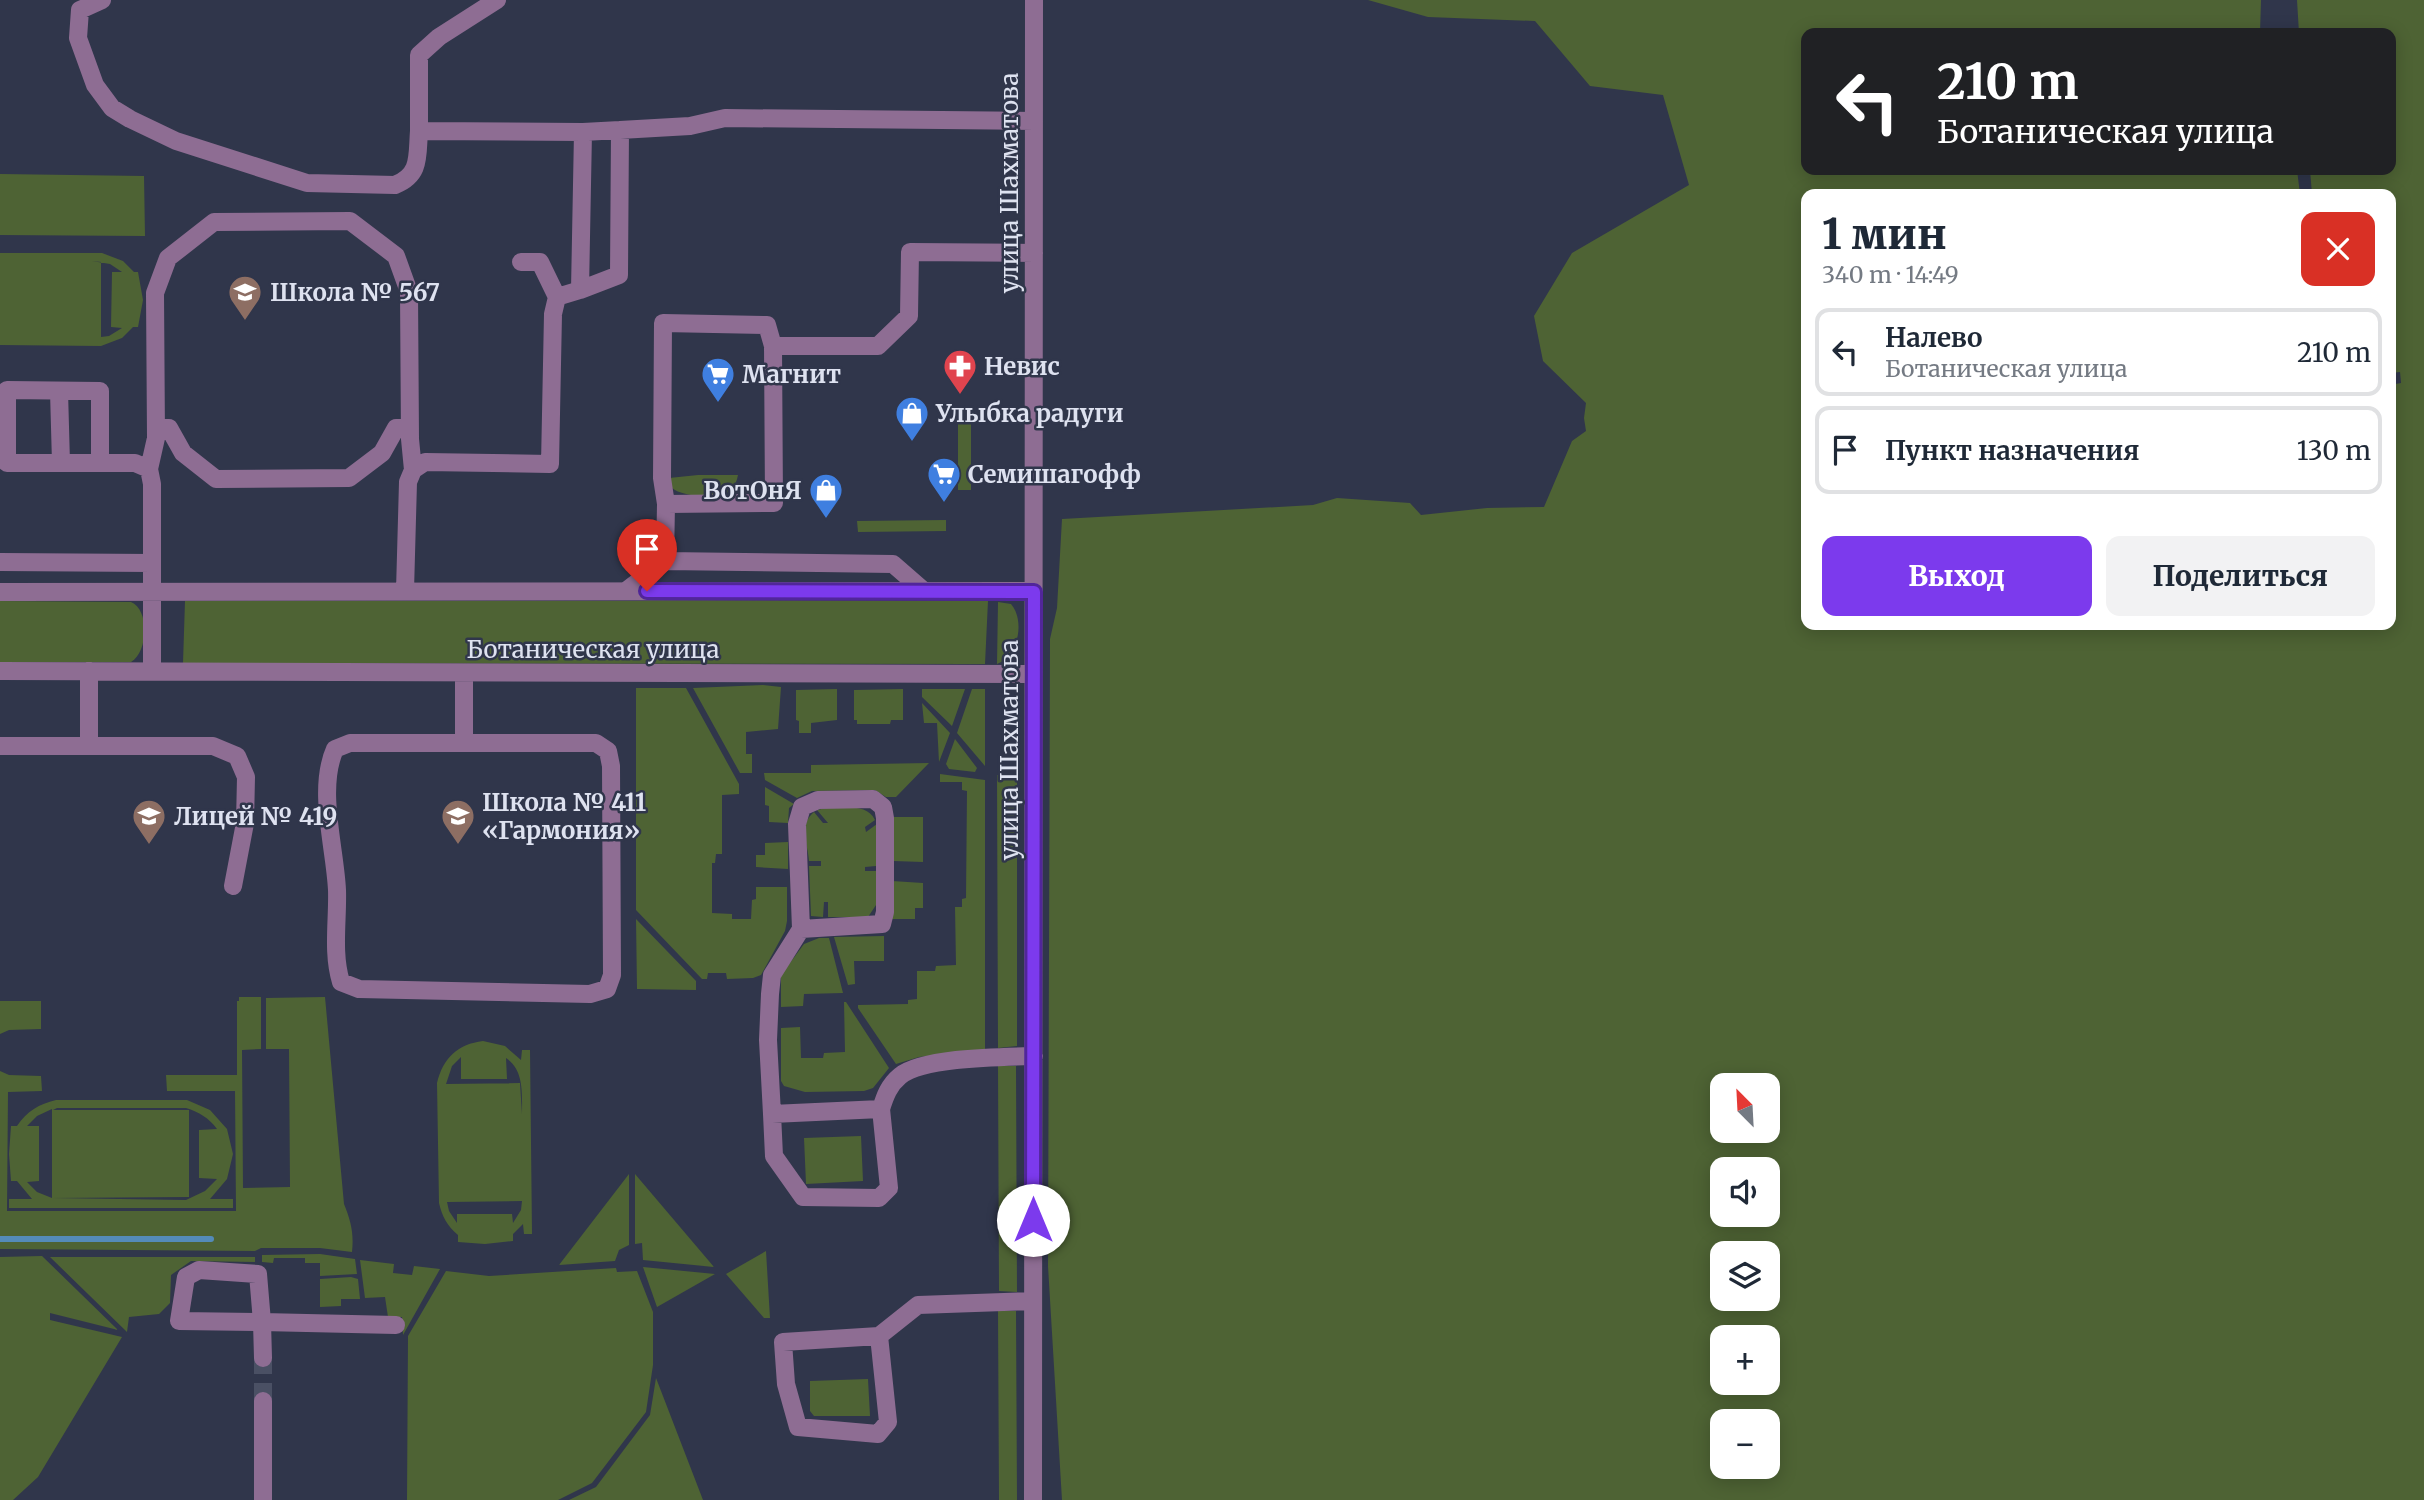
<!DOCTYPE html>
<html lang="ru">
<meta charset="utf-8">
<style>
body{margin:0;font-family:Merriweather,serif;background:#f2f2f3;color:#1f2937;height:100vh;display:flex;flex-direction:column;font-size:26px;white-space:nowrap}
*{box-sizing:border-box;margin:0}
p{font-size:23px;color:#747a83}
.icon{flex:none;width:38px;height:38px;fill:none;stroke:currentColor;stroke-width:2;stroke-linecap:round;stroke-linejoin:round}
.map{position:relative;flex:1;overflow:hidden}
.details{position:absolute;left:1801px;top:189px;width:595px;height:441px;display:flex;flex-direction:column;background:#fff;border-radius:14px;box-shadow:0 4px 18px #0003}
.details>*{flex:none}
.top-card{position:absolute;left:1801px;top:28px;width:595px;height:147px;border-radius:14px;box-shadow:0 4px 18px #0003;background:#202124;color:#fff;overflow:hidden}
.needle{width:46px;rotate:336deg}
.buttons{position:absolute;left:1710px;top:1073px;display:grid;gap:14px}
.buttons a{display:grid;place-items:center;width:70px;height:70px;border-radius:14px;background:#fff;box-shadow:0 4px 18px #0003;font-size:35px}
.pin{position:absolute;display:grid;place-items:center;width:60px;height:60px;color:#fff;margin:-72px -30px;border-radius:50% 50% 50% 0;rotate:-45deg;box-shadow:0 0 7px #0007}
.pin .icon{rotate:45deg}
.me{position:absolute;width:77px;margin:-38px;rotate:0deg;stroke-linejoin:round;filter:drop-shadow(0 0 5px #0008)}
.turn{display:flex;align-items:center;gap:24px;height:147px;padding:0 21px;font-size:32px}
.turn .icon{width:91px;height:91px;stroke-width:2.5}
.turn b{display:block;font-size:49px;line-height:60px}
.round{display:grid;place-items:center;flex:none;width:74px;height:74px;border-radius:14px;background:#f2f2f3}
.head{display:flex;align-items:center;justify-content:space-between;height:119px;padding:0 21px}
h1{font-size:42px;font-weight:800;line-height:52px}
.action{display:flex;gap:14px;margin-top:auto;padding:14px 21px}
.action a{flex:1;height:80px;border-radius:14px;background:#7c3aed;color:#fff;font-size:28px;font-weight:800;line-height:80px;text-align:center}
.action a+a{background:#f2f2f3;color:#1f2937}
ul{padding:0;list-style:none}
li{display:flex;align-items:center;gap:21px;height:88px;margin:0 14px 10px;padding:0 7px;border:4px solid #e0e1e3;border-radius:14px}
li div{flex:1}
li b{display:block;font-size:26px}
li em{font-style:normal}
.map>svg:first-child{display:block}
.green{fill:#4e6334;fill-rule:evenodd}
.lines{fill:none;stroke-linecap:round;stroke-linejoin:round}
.stream{stroke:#548bb9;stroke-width:6}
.minor-tunnel{stroke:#4a5064;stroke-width:18;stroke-dasharray:18 9;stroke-linecap:butt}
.minor{stroke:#8e6d93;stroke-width:18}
.route-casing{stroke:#51269a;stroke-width:18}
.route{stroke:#7c3aed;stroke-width:12}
.labels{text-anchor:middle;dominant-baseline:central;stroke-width:5;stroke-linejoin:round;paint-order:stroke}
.street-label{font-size:24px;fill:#dee2f0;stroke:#30364b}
.poi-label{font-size:24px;font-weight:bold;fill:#dee2f0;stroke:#30364b;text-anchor:start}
</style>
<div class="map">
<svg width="2424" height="1500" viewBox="0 0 2424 1500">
<rect width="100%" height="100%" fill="#30364b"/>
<!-- green -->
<path class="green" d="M 1368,0 L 2261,0 L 2260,33 L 1806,33 L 1806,170 L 2297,170 L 2300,194 L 1806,194 L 1806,625 L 2390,625 L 2390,385 L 2401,383 L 2400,372 L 2391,373 L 2390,194 L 2312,194 L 2310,170 L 2390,170 L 2390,33 L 2299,33 L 2297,0 L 2424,0 L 2424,1500 L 1062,1500 L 1048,1266 L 1050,639 L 1057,608 L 1062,519 L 1313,505 L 1337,498 L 1410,503 L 1421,515 L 1487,508 L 1544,507 L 1572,441 L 1586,431 L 1584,418 L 1586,403 L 1543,361 L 1534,316 L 1572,253 L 1689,185 L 1663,95 L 1590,86 L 1535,21 L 1428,17 ZM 1722,1085 L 1768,1085 L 1768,1130 L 1722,1130 ZM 1768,1169 L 1768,1214 L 1722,1214 L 1722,1169 ZM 1722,1253 L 1768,1253 L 1768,1298 L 1722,1298 ZM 1722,1337 L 1768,1337 L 1768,1382 L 1722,1382 ZM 1768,1421 L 1768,1466 L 1722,1466 L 1722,1421 Z
M 0,174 L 144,176 L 145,236 L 0,235 Z
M 0,253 L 102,253 L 123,261 L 134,272 L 138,272 L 143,300 L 138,327 L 133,327 L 122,338 L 101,346 L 0,345 ZM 92,261 L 110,264 L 122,272 L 112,272 L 111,327 L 122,328 L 109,336 L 101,337 L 101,262 Z
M 958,420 L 971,420 L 971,490 L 958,490 Z
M 698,475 L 738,475 C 737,480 735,486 731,490 C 721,500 682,497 672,488 L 669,478 Z
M 946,520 L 946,531 L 858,532 L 857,521 Z
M 0,601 L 131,602 C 150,610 148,652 131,662 L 0,662 Z
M 185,601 L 988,601 L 985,664 L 183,663 Z
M 998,602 L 1011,604 C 1025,620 1019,656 997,664 Z
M 763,685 L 781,687 L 778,729 L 746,732 L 746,754 L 752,754 L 752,773 L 740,773 L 693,688 Z
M 636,688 L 686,688 L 739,784 L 739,794 L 722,795 L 722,854 L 716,854 L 715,863 L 712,863 L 712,913 L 732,914 L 732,919 L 751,919 L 752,900 L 756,899 L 756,887 L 787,887 L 787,921 L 785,931 L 761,975 L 753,978 L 727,979 L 726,973 L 708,973 L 707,979 L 702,979 L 636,910 Z
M 837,689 L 837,720 L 811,723 L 811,733 L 799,733 L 799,721 L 796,720 L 796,690 Z
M 903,689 L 903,720 L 891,720 L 890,724 L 857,724 L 857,720 L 854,720 L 854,690 Z
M 922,689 L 965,689 L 952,726 L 922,697 Z
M 972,689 L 985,689 L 985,766 L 957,733 Z
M 922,703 L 950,733 L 939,762 L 937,723 L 924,723 Z
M 955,739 L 977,768 L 975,772 L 949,769 L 946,764 Z
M 929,763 L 896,797 L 886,797 L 875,790 L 812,791 L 797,798 L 765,780 L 764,773 L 811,773 L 811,765 Z
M 940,774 L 985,780 L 985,1050 L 919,1057 L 896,1064 L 858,1008 L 858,1005 L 908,1004 L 908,1000 L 917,999 L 917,971 L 935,971 L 936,966 L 956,965 L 955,907 L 962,907 L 962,899 L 966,898 L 967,791 L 962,790 L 962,782 L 940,782 Z
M 997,775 L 1017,775 L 1017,1046 L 998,1048 Z
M 765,787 L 794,804 L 789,808 L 788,823 L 769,822 L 769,806 L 765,805 Z
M 826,808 C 843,808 867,803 875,820 L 865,827 L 866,832 L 877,824 L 876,866 L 865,867 L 865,871 L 876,871 L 876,905 L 868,917 L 828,917 L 828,902 L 824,902 L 823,917 L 811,916 L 809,866 L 821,866 L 821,861 L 809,861 C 808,845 798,825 814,812 L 823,823 L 828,823 L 817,810 Z
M 894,817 L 923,817 L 923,862 L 893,861 Z
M 788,842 L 788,869 L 756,867 L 756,855 L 765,855 L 765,843 Z
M 892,881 L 923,883 L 923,908 L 915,908 L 915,919 L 892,919 Z
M 636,919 L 696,981 L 696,990 L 637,989 Z
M 884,936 L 884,961 L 854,961 L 855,984 L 848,985 L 834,937 Z
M 819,938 L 829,938 L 843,993 L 804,994 L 803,1006 L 781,1007 L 781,975 L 804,944 Z
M 239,997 L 261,997 L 261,1049 L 242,1050 L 243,1188 L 290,1187 L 289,1049 L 266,1049 L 266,998 L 325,997 L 344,1204 C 351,1221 354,1234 352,1252 L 320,1248 L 261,1248 L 255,1251 L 0,1249 L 0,1071 L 9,1075 L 41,1076 L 42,1091 L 8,1092 L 7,1211 L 236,1211 L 235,1091 L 167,1091 L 166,1075 L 237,1075 L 237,1001 L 239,1001 Z
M 0,1001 L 41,1001 L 41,1029 L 9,1030 L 0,1034 Z
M 844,1002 L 846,1002 L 889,1068 L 873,1088 L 864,1091 L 805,1092 L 784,1086 L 781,1081 L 781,1028 L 800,1027 L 801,1058 L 823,1058 L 824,1053 L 845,1052 Z
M 483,1041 L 505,1046 L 521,1060 L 522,1050 L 530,1050 L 532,1234 L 524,1234 L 523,1224 L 513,1234 L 513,1241 L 485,1244 L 458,1242 L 458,1235 C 447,1226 442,1216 439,1203 L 437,1083 C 443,1058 458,1044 483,1041 ZM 461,1057 L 461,1079 L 507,1079 L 506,1058 C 524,1070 522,1093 522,1114 L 520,1083 L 446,1084 L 452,1066 ZM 522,1201 L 521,1210 L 513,1223 L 512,1214 L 457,1214 L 457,1223 L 449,1211 L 447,1202 Z
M 998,1066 L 1016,1066 L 1017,1292 L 999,1291 Z
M 56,1100 L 187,1100 L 210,1110 L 227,1129 L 233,1154 L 227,1179 L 210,1199 L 233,1199 L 233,1208 L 9,1208 L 9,1199 L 32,1199 L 17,1181 L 11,1181 L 9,1154 L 11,1126 L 17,1126 C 27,1111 39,1104 56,1100 ZM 57,1108 L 186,1108 C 199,1112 209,1118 217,1129 L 199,1130 L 199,1178 L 217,1179 L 205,1191 L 186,1200 L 53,1198 L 189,1197 L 189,1110 L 53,1110 ZM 52,1109 L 52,1198 L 37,1192 L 27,1182 L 39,1181 L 39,1126 L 27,1126 L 37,1116 Z
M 861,1136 L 863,1181 L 806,1184 L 804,1138 Z
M 629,1174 L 629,1245 L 619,1250 L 615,1261 L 559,1265 Z
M 635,1174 L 714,1267 L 643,1260 L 642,1243 L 635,1244 Z
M 766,1251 L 770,1318 L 764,1318 L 726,1274 Z
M 320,1254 L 355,1259 L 357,1274 L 320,1276 L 320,1263 L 305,1263 L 305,1258 L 274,1258 L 273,1263 L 262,1262 L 262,1255 Z
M 42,1256 L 118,1330 L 50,1313 L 50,1320 L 122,1337 L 38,1477 L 13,1500 L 0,1500 L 0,1257 Z
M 50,1257 L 255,1257 L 255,1262 L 191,1261 L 171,1275 L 170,1303 L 159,1314 L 129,1317 L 127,1332 Z
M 360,1260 L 394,1264 L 393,1273 L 412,1275 L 414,1266 L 440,1269 L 403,1335 L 402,1317 L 388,1317 L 385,1297 L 365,1298 Z
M 643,1267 L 715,1274 L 657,1307 Z
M 616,1268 L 617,1272 L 637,1271 L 653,1312 L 653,1365 L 646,1412 L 592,1483 L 558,1500 L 407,1500 L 408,1336 L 446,1271 L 489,1276 Z
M 351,1277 L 358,1279 L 360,1299 L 341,1299 L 341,1306 L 320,1307 L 320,1279 Z
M 998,1311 L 1016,1311 L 1017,1500 L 999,1500 Z
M 656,1378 L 703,1500 L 569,1500 L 596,1487 L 650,1415 Z
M 868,1379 L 870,1416 L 814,1416 L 810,1411 L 810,1381 Z"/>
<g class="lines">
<!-- stream -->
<path class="stream" d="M 0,1239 L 211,1239"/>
<!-- minor-tunnel -->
<path class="minor-tunnel" d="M 263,1401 L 263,1358"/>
<!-- minor -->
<path class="minor" d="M 102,0 L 80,10 L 78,38 L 95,85 L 112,108 L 130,119 L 176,141 L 307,183 L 395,185 C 421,175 417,156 419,131
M 497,0 L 439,37 L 419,55 L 419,131 L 583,132
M 580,290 L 583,132 L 620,130
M 557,297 L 580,290 L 619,275 L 620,130 L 690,126 L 725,118 L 1034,121
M 59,391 L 61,463
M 156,428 L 169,428 L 183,453 L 216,479 L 349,478 L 382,453 L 396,428 L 410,428
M 100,463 L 100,391 L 7,390 L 7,463 L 135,463 L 149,469 L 152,484 L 152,671
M 149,469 L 156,438 L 155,293 L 168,258 L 214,222 L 350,221 L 396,256 L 409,292 L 410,439 L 413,470
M 666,504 L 662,478 L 663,323 L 767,325 L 773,346
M 665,561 L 666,504 L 774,503 L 773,346 L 878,346 L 909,316 L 910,252 L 1034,253
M 0,562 L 152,563
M 405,591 L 408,482 L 413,470 L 425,462 L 550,464 L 553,314 L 557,297 L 540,262 L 521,262
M 626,591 L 665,561 L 893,564 L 924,591
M 0,592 L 1034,591
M 0,671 L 1033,674
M 350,743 L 596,743 L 608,751 L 611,766 L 612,975 L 607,989 L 590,994 L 359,989 L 341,982 C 332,953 338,920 337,890 C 335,847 317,789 335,749 Z
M 464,743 L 464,673
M 0,746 L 213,746 L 237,756 L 246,777 L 245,823 L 233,886
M 89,746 L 89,671
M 801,929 L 882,924 L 885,912 L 885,818 L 883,807 L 873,799 L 818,800 L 802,807 L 797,824 L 801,929 L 772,975 L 770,994 L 768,1040 L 772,1114 L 881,1109 C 885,1096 889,1085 900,1076 C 923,1057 1003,1057 1034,1056
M 772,1114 L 774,1156 L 803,1197 L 879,1198 L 889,1188 L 881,1109
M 199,1270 L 258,1274 L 262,1322 L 179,1321 L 186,1277 Z
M 879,1336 L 888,1422 L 878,1434 L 798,1427 L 786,1384 L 783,1342 L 879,1336 L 918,1305 L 1033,1301
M 263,1358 L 262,1322 L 396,1325
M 263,1401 L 263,1500
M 1033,1500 L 1034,0"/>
</g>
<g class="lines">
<defs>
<path id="route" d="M 647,591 L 1034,592 L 1033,1220"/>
</defs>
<!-- route casing -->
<use href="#route" class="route-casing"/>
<!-- route -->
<use href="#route" class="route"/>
</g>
<!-- icons -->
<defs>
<symbol id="school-pin" viewBox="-11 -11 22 30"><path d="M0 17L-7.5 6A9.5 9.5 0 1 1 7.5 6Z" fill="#8d6e63" stroke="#30364b"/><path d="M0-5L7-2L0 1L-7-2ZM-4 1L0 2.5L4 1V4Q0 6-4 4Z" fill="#fff"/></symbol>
<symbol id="pharmacy-pin" viewBox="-11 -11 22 30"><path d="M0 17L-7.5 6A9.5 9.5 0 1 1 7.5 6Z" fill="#e0444e" stroke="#30364b"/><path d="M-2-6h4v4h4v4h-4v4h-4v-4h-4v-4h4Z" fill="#fff"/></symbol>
<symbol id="supermarket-pin" viewBox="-11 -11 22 30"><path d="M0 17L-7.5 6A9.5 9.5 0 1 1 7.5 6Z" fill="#3f7fe0" stroke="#30364b"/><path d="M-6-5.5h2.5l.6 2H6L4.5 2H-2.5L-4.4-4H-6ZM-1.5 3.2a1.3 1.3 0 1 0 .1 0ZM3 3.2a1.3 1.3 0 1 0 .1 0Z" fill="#fff"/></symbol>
<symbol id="shop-pin" viewBox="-11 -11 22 30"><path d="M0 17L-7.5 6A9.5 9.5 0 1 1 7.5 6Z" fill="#3f7fe0" stroke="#30364b"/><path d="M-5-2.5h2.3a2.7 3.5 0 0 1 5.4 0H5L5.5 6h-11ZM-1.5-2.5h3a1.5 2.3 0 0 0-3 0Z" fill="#fff"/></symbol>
</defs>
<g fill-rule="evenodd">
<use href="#school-pin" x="226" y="273" width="38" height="52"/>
<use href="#pharmacy-pin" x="941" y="347" width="38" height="52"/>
<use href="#supermarket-pin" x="699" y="355" width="38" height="52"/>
<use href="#shop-pin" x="893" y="394" width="38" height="52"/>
<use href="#supermarket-pin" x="925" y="455" width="38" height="52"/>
<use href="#shop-pin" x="807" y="471" width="38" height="52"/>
<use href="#school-pin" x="130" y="797" width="38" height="52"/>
<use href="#school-pin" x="439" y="797" width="38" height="52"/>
</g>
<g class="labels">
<!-- street labels -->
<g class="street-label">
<text transform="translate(1009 183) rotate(-90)">улица Шахматова</text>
<text x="593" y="649">Ботаническая улица</text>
<text transform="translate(1009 750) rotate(-90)">улица Шахматова</text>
</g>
<!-- poi labels -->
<g class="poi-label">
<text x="270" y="292">Школа № 567</text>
<text x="984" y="366">Невис</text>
<text x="742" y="374">Магнит</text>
<text x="936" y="413">Улыбка радуги</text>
<text x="968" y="474">Семишагофф</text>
<text x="802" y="490" text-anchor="end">ВотОнЯ</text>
<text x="482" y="802">Школа № 411<tspan x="482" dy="28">«Гармония»</tspan></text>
<text x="174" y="816">Лицей № 419</text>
</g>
</g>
</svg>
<div class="buttons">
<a><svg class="needle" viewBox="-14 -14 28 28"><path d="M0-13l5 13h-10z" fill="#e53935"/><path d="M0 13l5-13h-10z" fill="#747a83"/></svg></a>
<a><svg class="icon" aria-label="sound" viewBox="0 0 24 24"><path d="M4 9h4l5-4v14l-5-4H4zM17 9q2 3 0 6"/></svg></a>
<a><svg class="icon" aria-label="layers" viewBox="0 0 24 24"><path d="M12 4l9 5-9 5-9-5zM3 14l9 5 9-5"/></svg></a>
<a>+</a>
<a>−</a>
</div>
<div class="pin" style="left:647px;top:591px;background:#d93025"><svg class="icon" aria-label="arrive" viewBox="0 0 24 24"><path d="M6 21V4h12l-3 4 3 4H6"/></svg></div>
<svg class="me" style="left:1033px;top:1220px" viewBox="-20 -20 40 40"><circle r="19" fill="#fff"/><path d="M0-13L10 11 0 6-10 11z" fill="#7c3aed"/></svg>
<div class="top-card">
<div class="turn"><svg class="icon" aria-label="left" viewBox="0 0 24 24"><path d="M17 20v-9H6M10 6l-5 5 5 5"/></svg><div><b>210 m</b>Ботаническая улица</div></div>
</div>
<section class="details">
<div class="head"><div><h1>1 мин</h1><p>340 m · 14:49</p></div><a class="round" style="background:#d93025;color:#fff"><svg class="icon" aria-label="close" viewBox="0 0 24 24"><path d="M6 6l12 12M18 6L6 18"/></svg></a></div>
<ul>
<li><svg class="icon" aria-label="left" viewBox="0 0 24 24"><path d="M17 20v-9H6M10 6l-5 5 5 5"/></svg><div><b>Налево</b><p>Ботаническая улица</p></div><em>210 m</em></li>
<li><svg class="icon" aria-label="arrive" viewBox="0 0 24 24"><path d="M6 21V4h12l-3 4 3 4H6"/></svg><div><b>Пункт назначения</b></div><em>130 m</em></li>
</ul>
<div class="action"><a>Выход</a><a>Поделиться</a></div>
</section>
</div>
